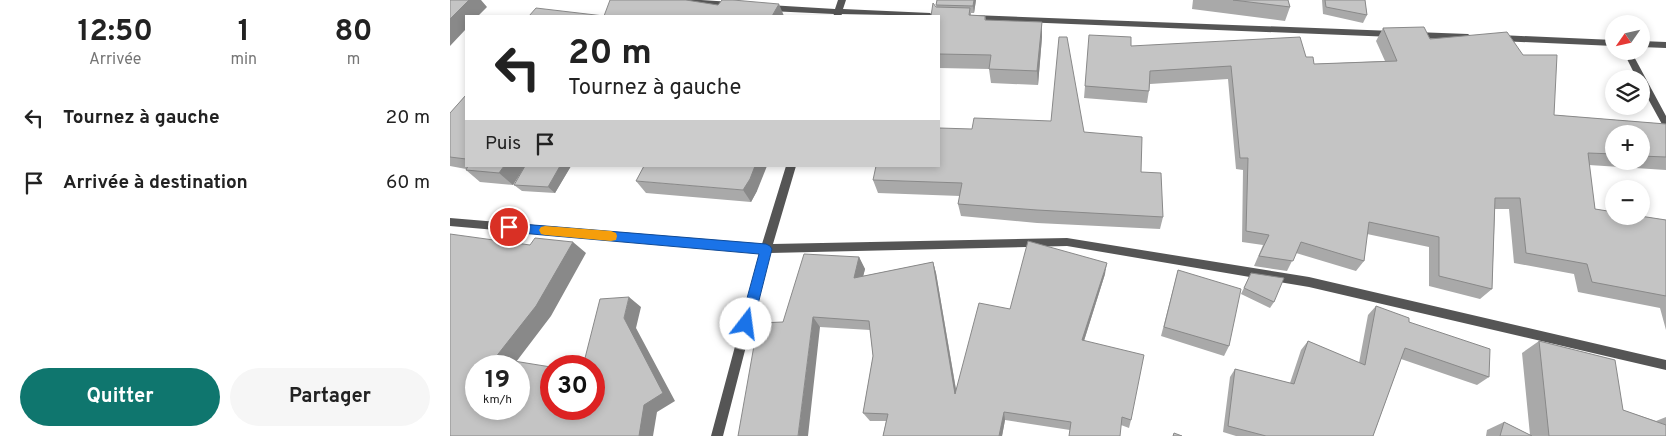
<!DOCTYPE html>
<html lang="fr">
<meta charset="utf-8">
<style>
body{margin:0;font-family:Overpass,sans-serif;background:#f6f6f6;color:#222;height:100vh;display:flex;flex-direction:column;font-size:19px;white-space:nowrap}
*{box-sizing:border-box;margin:0}
p{font-size:16px;color:#767676}
.icon{flex:none;width:28px;height:28px;fill:none;stroke:currentColor;stroke-width:2;stroke-linecap:round;stroke-linejoin:round}
.map{position:relative;flex:1;overflow:hidden}
.sheet{display:flex;flex-direction:column;background:#fff;width:450px}
.sheet>*{flex:none}
.hud{position:absolute;left:15px;top:15px;width:475px;height:152px;border-radius:0px;box-shadow:0 2px 8px #0003;background:#fff;color:#222;overflow:hidden}
.needle{width:32px;rotate:236deg}
.controls{position:absolute;left:1155px;top:15px;display:grid;gap:10px}
.controls a{display:grid;place-items:center;width:45px;height:45px;border-radius:50%;background:#fff;box-shadow:0 2px 8px #0003;font-size:25px}
.speed{position:absolute;left:15px;top:355px;display:flex;gap:10px;font-size:25px;font-weight:700;text-align:center}
.speed>*{display:grid;place-content:center;width:65px;height:65px;border-radius:50%;background:#fff;box-shadow:0 2px 8px #0003;line-height:1}
.speed small{font-size:12px;font-weight:400}
.speed .limit{border:8px solid #d22;background:#fff;color:#111}
.pin{position:absolute;display:grid;place-items:center;width:42px;height:42px;color:#fff;margin:-21px;border:2px solid #fff;border-radius:50%;box-shadow:0 1px 5px #0007}
.me{position:absolute;width:55px;margin:-28px;rotate:15deg;stroke-linejoin:round;filter:drop-shadow(0 0 4px #0008)}
.turn{display:flex;align-items:center;gap:18px;height:105px;padding:0 20px;font-size:22px}
.turn .icon{width:65px;height:65px;stroke-width:2.5}
.turn b{display:block;font-size:35px;line-height:42px}
.then{display:flex;align-items:center;height:48px;padding:0 20px;background:#0003;gap:10px;font-size:19px}
.eta{display:flex;justify-content:space-evenly;align-items:center;height:85px;text-align:center}
.eta b{font-size:30px;font-weight:700;line-height:35px}
.action{display:flex;gap:10px;margin-top:auto;padding:10px 20px}
.action a{flex:1;height:58px;border-radius:30px;background:#0f766e;color:#fff;font-size:20px;font-weight:700;line-height:58px;text-align:center}
.action a+a{background:#f6f6f6;color:#222}
ul{padding:0;list-style:none}
li{display:flex;align-items:center;gap:15px;height:65px;padding:0 20px}
li div{flex:1}
li b{display:block;font-size:19px}
li em{font-style:normal}
main{display:flex;flex:1;min-height:0}
.map>svg:first-child{display:block}
.lines{fill:none;stroke-linecap:round;stroke-linejoin:round}
.street{fill:#555;fill-rule:evenodd}
.wall{fill:#a9a9a9;fill-rule:evenodd}
.shaded-wall{fill:#898989}
.building{fill:#c4c4c4;stroke:#898989;fill-rule:evenodd}
.route{fill:#1a73e8;stroke:#114b97}
.slow{fill:#f59e0b}
</style>
<main>
<section class="sheet">
<div class="eta">
<div><b>12:50</b><p>Arrivée</p></div>
<div><b>1</b><p>min</p></div>
<div><b>80</b><p>m</p></div>
</div>
<ul>
<li><svg class="icon" aria-label="left" viewBox="0 0 24 24"><path d="M17 20v-9H6M10 6l-5 5 5 5"/></svg><div><b>Tournez à gauche</b></div><em>20 m</em></li>
<li><svg class="icon" aria-label="arrive" viewBox="0 0 24 24"><path d="M6 21V4h12l-3 4 3 4H6"/></svg><div><b>Arrivée à destination</b></div><em>60 m</em></li>
</ul>
<div class="action"><a>Quitter</a><a>Partager</a></div>
</section>
<div class="map">
<svg width="1216" height="436" viewBox="0 0 1216 436">
<rect width="100%" height="100%" fill="#fff"/>
<g class="lines">
<!-- street -->
<path class="street" d="M 213,0 L 251,0 L 282,2 L 286,5 L 282,8 L 217,3 Z
M 388,0 L 396,0 L 393,9 L 480,13 L 484,16 L 392,14 L 391,16 L 383,16 L 384,14 L 319,11 L 315,8 L 319,5 L 385,9 Z
M 523,15 L 943,31 L 947,34 L 943,37 L 520,20 L 520,16 Z
M 965,32 L 1018,34 L 1022,37 L 1018,40 L 965,38 L 961,35 Z
M 1050,35 L 1164,40 L 1164,46 L 1050,41 L 1046,38 Z
M 1191,41 L 1216,42 L 1216,48 L 1191,47 Z
M 1173,51 L 1181,51 L 1216,116 L 1216,127 L 1213,126 L 1191,86 L 1191,79 L 1187,79 Z
M 336,166 L 346,166 L 323,244 L 617,238 L 859,277 L 1216,360 L 1216,370 L 859,287 L 617,246 L 320,253 L 273,436 L 261,436 L 310,253 L 0,226 L 0,218 L 312,244 Z"/>
</g>
<!-- wall -->
<path class="wall" d="M 487,0 L 526,0 L 524,13 L 521,13 L 521,15 L 535,16 L 536,20 L 592,22 L 592,37 L 588,85 L 541,83 L 539,69 L 489,68 L 489,16 L 486,5 Z
M 743,0 L 838,0 L 840,7 L 835,21 L 742,9 Z
M 872,0 L 915,0 L 917,15 L 913,23 L 873,14 Z
M 933,28 L 980,39 L 1104,115 L 1216,124 L 1216,170 L 1139,165 L 1145,209 L 1216,220 L 1216,330 L 1210,308 L 1128,292 L 1124,274 L 1064,263 L 1059,209 L 1045,209 L 1042,289 L 1030,299 L 979,286 L 979,247 L 917,234 L 914,261 L 906,271 L 846,253 L 837,271 L 804,266 L 813,245 L 792,242 L 793,170 L 786,169 L 778,79 L 700,84 L 697,103 L 634,98 L 635,86 L 681,46 L 856,57 L 864,64 L 935,61 L 926,41 ZM 1164,134 L 1191,134 L 1191,161 L 1164,161 Z
M 16,95 L 16,166 L 121,166 L 105,193 L 72,191 L 64,185 L 74,168 L 63,185 L 30,182 L 16,170 L 16,169 L 0,166 L 0,113 Z
M 634,132 L 691,172 L 713,217 L 710,229 L 587,223 L 511,216 L 508,204 L 510,196 L 428,193 L 423,180 Z
M 186,181 L 307,191 L 301,202 L 196,193 Z
M 409,257 L 415,269 L 413,276 L 483,262 L 486,273 L 506,389 L 560,309 L 655,274 L 634,341 L 681,420 L 679,428 L 671,425 L 620,430 L 555,420 L 552,436 L 433,436 L 436,421 L 420,421 L 413,413 L 423,356 L 420,330 L 370,327 L 333,322 Z
M 728,270 L 779,346 L 774,356 L 711,336 Z
M 801,273 L 824,302 L 820,308 L 791,294 Z
M 926,306 L 959,322 L 1039,377 L 1027,385 L 951,359 L 923,436 L 786,436 L 773,432 L 780,377 L 785,369 L 840,383 L 851,350 L 858,341 L 909,363 L 918,315 Z
M 1089,341 L 1173,410 L 1206,421 L 1216,417 L 1216,436 L 1036,436 L 1037,430 L 1054,422 L 1080,435 L 1072,353 Z"/>
<!-- shaded-wall -->
<path class="shaded-wall" d="M 19,0 L 31,0 L 37,7 L 28,16 L 16,16 L 16,29 L 0,46 L 0,19 Z
M 524,0 L 526,0 L 524,13 L 523,6 Z
M 329,4 L 334,16 L 322,16 Z
M 592,22 L 592,37 L 588,85 L 587,71 Z
M 54,166 L 75,166 L 63,185 L 49,173 Z
M 110,166 L 121,166 L 105,193 L 98,187 Z
M 305,166 L 317,166 L 307,191 L 301,202 L 293,190 Z
M 123,242 L 136,253 L 101,316 L 63,366 L 45,358 Z
M 409,257 L 415,269 L 410,289 L 404,278 Z
M 483,262 L 486,273 L 508,402 L 505,394 Z
M 657,263 L 655,274 L 631,350 L 632,340 Z
M 179,297 L 191,307 L 186,328 L 225,401 L 207,412 L 203,436 L 189,436 L 174,318 Z
M 363,317 L 370,327 L 358,436 L 348,436 Z
M 554,412 L 555,420 L 552,436 L 549,436 Z"/>
<!-- building -->
<path class="building" d="M 0,0 L 19,0 L 0,19 Z
M 160,0 L 236,0 L 268,5 L 272,0 L 283,0 L 329,4 L 322,16 L 79,16 L 86,8 L 154,16 Z
M 487,0 L 524,0 L 523,6 L 486,5 Z
M 783,0 L 838,0 L 840,7 Z
M 875,0 L 915,0 L 917,15 L 876,7 Z
M 483,3 L 486,7 L 520,8 L 519,15 L 535,16 L 535,20 L 592,22 L 587,71 L 539,69 L 541,55 L 489,54 L 489,16 L 481,16 Z
M 974,27 L 980,39 L 1057,32 L 1073,55 L 1107,55 L 1104,115 L 1216,124 L 1216,157 L 1191,156 L 1191,134 L 1164,134 L 1164,154 L 1138,153 L 1145,209 L 1164,212 L 1164,216 L 1190,216 L 1216,220 L 1216,296 L 1142,282 L 1137,264 L 1076,253 L 1070,198 L 1045,198 L 1042,289 L 989,276 L 989,237 L 919,222 L 914,261 L 851,242 L 843,261 L 809,256 L 819,235 L 796,231 L 798,158 L 790,158 L 781,66 L 700,71 L 699,91 L 635,86 L 639,35 L 681,37 L 681,46 L 850,37 L 856,57 L 863,57 L 864,64 L 947,61 L 933,28 Z
M 609,37 L 617,37 L 634,132 L 692,137 L 691,172 L 711,173 L 713,217 L 587,210 L 508,204 L 512,183 L 423,180 L 426,166 L 489,166 L 489,128 L 522,129 L 524,118 L 601,121 Z
M 16,95 L 16,159 L 0,157 L 0,113 Z
M 18,166 L 54,166 L 49,173 L 16,170 Z
M 75,166 L 110,166 L 98,187 L 64,185 Z
M 194,166 L 305,166 L 300,179 L 293,190 L 186,181 Z
M 0,234 L 80,245 L 85,238 L 123,242 L 86,306 L 45,358 L 101,367 L 101,409 L 144,409 L 144,366 L 133,366 L 150,299 L 179,297 L 174,318 L 213,393 L 194,405 L 189,436 L 0,436 ZM 26,366 L 69,366 L 69,409 L 26,409 Z
M 578,241 L 657,263 L 632,340 L 694,355 L 681,420 L 672,417 L 670,436 L 619,436 L 621,422 L 554,412 L 549,436 L 433,436 L 438,414 L 413,413 L 423,356 L 419,321 L 363,317 L 348,436 L 288,436 L 308,323 L 333,322 L 354,254 L 409,257 L 404,278 L 483,262 L 505,394 L 529,303 L 560,309 Z
M 728,270 L 791,289 L 779,346 L 714,327 Z
M 801,273 L 834,278 L 824,302 L 794,288 Z
M 926,306 L 959,318 L 959,322 L 1040,349 L 1039,377 L 955,348 L 923,436 L 816,436 L 778,426 L 785,369 L 844,384 L 858,341 L 915,365 Z
M 1089,341 L 1165,360 L 1173,410 L 1216,425 L 1216,436 L 1099,436 Z
M 1054,422 L 1082,436 L 1050,436 Z
M 724,433 L 732,436 L 723,436 Z"/>
<!-- route -->
<path class="route" d="M 59,223 L 316,244 L 320,246 L 322,249 L 303,324 L 301,328 L 296,330 L 292,328 L 290,324 L 309,254 L 59,232 L 55,231 L 54,227 L 55,224 Z"/>
<!-- slow -->
<path class="slow" d="M 95,226 L 161,231 L 166,233 L 167,236 L 166,240 L 161,241 L 95,235 L 91,234 L 89,230 L 91,227 Z"/>
</svg>
<div class="controls">
<a><svg class="needle" viewBox="-14 -14 28 28"><path d="M0-13l5 13h-10z" fill="#e53935"/><path d="M0 13l5-13h-10z" fill="#767676"/></svg></a>
<a><svg class="icon" aria-label="layers" viewBox="0 0 24 24"><path d="M12 4l9 5-9 5-9-5zM3 14l9 5 9-5"/></svg></a>
<a>+</a>
<a>−</a>
</div>
<div class="speed"><div>19<small>km/h</small></div><div class="limit">30</div></div>
<div class="pin" style="left:59px;top:227px;background:#d93025"><svg class="icon" aria-label="arrive" viewBox="0 0 24 24"><path d="M6 21V4h12l-3 4 3 4H6"/></svg></div>
<svg class="me" style="left:296px;top:324px" viewBox="-20 -20 40 40"><circle r="19" fill="#fff"/><path d="M0-13L10 11 0 6-10 11z" fill="#1a73e8"/></svg>
<div class="hud">
<div class="turn"><svg class="icon" aria-label="left" viewBox="0 0 24 24"><path d="M17 20v-9H6M10 6l-5 5 5 5"/></svg><div><b>20 m</b>Tournez à gauche</div></div>
<div class="then">Puis<svg class="icon" aria-label="arrive" viewBox="0 0 24 24"><path d="M6 21V4h12l-3 4 3 4H6"/></svg></div>
</div>
</div>
</main>
